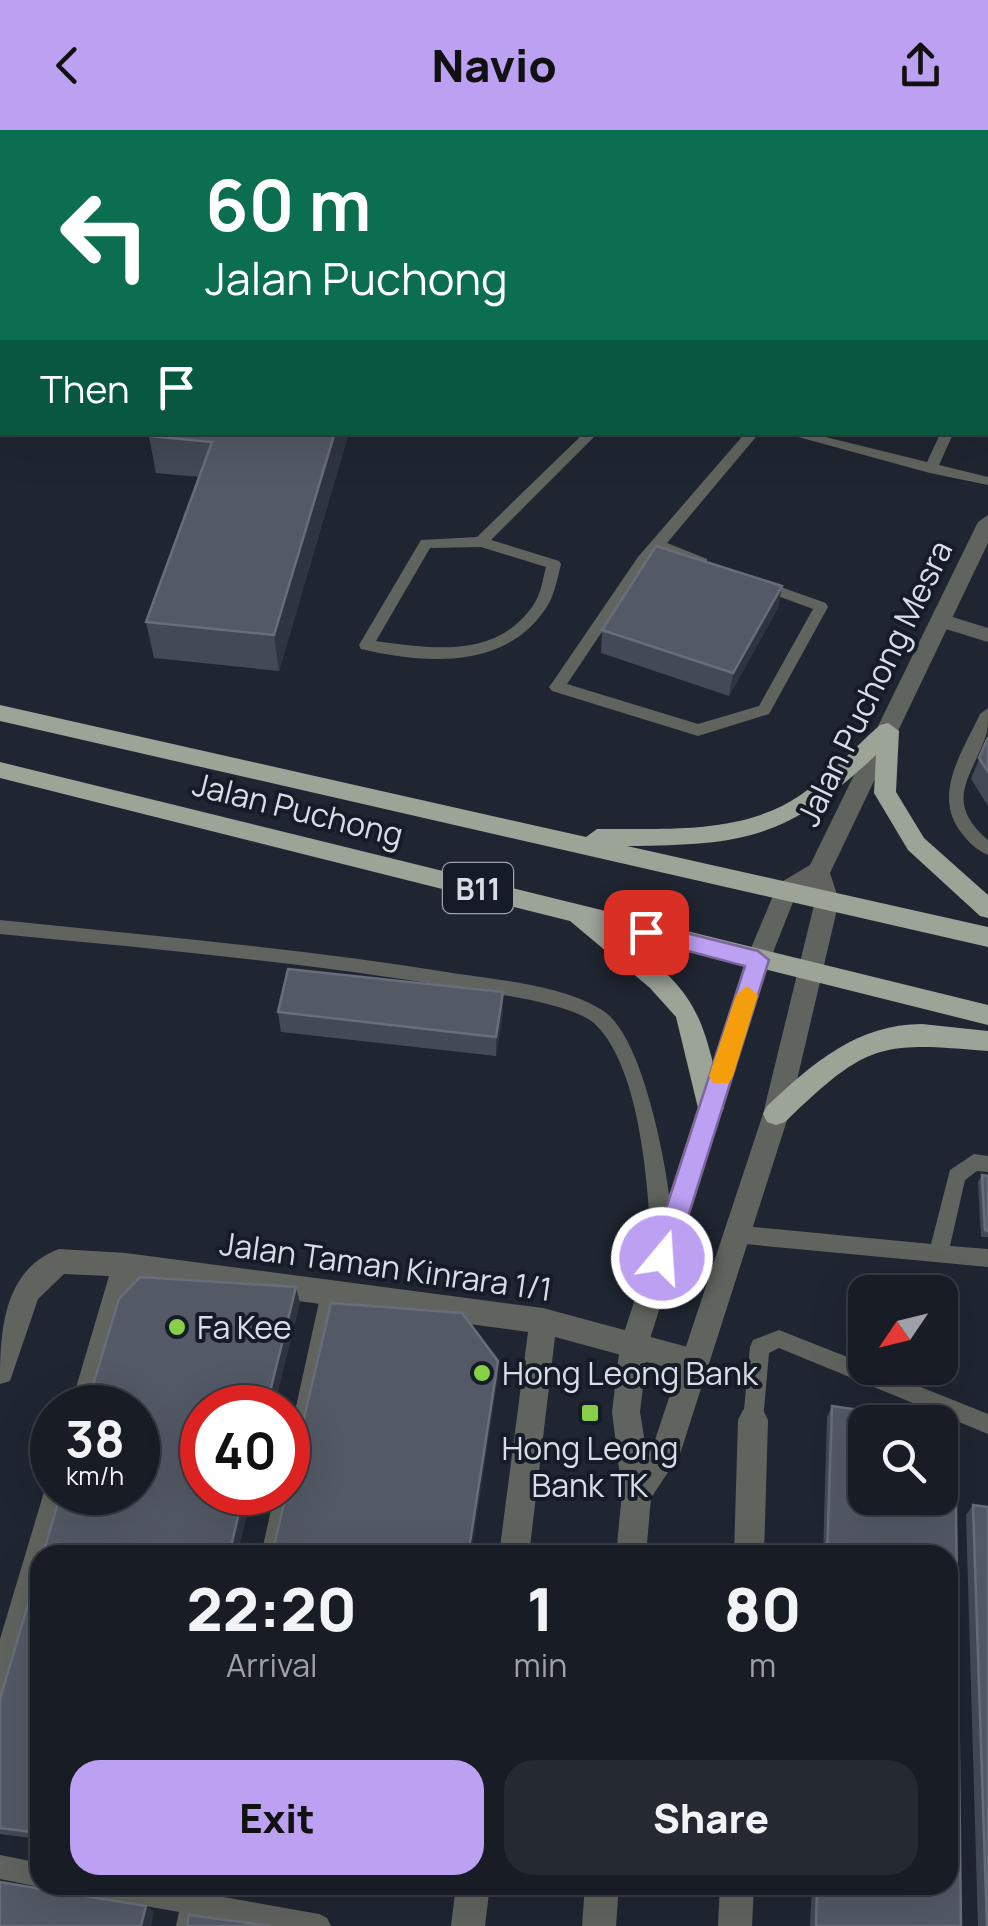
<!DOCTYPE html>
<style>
body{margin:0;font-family:Manrope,sans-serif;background:#242932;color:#f1f3f6;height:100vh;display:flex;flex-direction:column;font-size:38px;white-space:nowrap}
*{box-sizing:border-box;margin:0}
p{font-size:32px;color:#9ea1a7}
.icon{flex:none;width:55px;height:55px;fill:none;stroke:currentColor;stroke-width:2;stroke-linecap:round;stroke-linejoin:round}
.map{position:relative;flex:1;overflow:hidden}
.panel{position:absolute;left:30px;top:1415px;width:928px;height:350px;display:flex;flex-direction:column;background:#171c25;border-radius:30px;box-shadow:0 10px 40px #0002,0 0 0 2px #363a42}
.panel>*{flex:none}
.banner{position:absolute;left:0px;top:0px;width:990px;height:305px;box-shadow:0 10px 40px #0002,0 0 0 2px #363a42;background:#0b6e4f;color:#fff;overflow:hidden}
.needle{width:65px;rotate:235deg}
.fabs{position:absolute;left:848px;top:1145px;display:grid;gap:20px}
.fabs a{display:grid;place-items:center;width:110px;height:110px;border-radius:20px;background:#171c25;box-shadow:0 10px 40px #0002,0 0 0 2px #363a42;font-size:50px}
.speed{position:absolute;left:30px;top:1255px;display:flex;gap:20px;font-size:50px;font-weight:700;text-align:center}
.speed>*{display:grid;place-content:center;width:130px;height:130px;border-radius:50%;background:#171c25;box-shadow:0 10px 40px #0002,0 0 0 2px #363a42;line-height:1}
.speed small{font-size:25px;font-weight:400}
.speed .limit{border:15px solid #d22;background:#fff;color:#111}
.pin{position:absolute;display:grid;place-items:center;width:85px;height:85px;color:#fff;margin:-42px;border-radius:20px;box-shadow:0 5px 15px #0006}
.me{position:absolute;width:110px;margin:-55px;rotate:18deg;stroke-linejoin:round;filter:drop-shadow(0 0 8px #0008)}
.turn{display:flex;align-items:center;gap:35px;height:210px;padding:0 40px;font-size:45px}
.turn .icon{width:130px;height:130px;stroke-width:2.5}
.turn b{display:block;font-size:70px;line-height:85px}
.then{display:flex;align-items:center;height:95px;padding:0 40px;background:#0003;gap:20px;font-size:38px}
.eta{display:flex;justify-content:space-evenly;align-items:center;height:170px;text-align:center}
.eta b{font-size:60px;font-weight:800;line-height:70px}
.button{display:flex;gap:20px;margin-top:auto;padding:20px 40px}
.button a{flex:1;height:115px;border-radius:30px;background:#bca0f2;color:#111;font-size:40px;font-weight:800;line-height:115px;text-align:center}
.button a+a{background:#242932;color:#f1f3f6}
header{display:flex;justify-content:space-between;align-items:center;height:130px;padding:0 40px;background:#bca0f2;color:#111;font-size:45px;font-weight:800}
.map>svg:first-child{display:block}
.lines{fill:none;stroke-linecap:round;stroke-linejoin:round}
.river{fill:#00003d;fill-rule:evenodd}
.service{fill:#61645e;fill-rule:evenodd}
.minor{fill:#61645e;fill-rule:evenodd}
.tertiary{fill:#61645e;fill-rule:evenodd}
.primary{fill:#9ca397;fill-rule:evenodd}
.wall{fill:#434a56;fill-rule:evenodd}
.shaded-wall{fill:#2e3541}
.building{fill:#535a65;stroke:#686e79;stroke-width:2.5;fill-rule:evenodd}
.route{fill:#bca0f2;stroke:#7a689d;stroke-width:2.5}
.slow{fill:#f59e0b}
.poi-dot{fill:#88cf49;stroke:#161c27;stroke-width:4}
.labels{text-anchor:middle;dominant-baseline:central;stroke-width:8;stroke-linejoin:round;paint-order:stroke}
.shield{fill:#161c27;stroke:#9ea3ac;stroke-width:2.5}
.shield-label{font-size:30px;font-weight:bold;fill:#d9dde5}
.street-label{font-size:32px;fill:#d9dde5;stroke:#161c27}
.poi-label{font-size:32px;fill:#d9dde5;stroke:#161c27;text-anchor:start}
</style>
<header><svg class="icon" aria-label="back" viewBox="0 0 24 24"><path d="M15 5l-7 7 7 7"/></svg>Navio<svg class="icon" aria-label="share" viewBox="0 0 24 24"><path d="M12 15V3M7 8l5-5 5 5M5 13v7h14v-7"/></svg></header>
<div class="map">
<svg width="988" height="1796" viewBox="0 0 988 1796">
<rect width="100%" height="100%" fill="#1f2631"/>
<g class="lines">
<!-- river -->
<path class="river" d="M 2,229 L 2,265 L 0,266 L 0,230 Z"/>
<!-- service -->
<path class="service" d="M 585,302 L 599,302 L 491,410 L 559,431 L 561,434 C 557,449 555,465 546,478 C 506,540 424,534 361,519 L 359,515 L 421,410 L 477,407 ZM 481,417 L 546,437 C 543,448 541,464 534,474 C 498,529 432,519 376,511 L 430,418 Z
M 746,302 L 760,302 L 667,413 L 707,429 L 707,435 L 697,435 L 660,421 L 648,433 L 567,554 L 698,594 L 759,576 L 813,479 L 753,457 L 753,451 L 758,449 L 826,473 L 828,477 L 769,584 L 698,606 L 552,561 L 549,557 L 552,553 L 638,427 Z
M 780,302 L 805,302 L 927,332 L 941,302 L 954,302 L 939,335 L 988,347 L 988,355 L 930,343 Z
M 988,578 C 988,586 988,595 987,602 C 974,646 941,669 988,710 L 988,725 C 976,720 966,710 958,698 C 934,661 964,619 980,584 Z
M 0,790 C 153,806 307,819 459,844 C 502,850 570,857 605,882 C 634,903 653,979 660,1013 C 665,1038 677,1095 668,1118 L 661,1121 L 654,1118 L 651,1112 C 648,1053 640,939 596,895 C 575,874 497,864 466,859 C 312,833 156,819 0,804 Z
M 974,1024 L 988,1026 L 988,1042 L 977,1041 L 965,1050 L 950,1116 L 988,1119 L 988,1137 L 734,1113 L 727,1110 L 725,1104 L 727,1098 L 734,1095 L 931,1114 L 950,1040 Z
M 331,1154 L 338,1157 L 341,1163 L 283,1425 L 261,1425 L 275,1362 L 288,1362 L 288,1313 L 321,1163 L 324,1157 Z
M 779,1200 L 865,1234 L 865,1238 L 873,1238 L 988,1284 L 988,1304 L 779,1218 L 769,1223 L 763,1290 L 760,1297 L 753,1300 L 746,1297 L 743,1290 L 750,1217 L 753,1210 Z
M 0,1725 L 40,1733 L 40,1755 L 44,1755 L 40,1757 L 0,1749 Z
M 83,1755 L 160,1755 L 184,1759 L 185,1755 L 209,1755 L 207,1764 L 319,1784 L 327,1788 L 331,1796 L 254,1796 L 202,1786 L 200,1796 L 176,1796 L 179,1782 L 95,1767 L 87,1763 Z"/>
<!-- minor -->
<path class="minor" d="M 943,484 L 988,498 L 988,512 L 936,496 L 933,491 L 936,486 Z
M 59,1119 L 126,1123 L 543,1178 L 695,1219 L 705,1223 L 709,1232 L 705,1241 L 695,1245 L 555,1207 L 529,1425 L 499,1425 L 528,1202 L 136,1149 L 99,1278 L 70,1278 L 109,1146 L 64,1144 L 38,1169 L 10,1251 L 0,1254 C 0,1204 2,1140 59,1119 Z
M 753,1276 L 763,1280 L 768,1290 L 764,1425 L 734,1425 L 738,1290 L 743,1280 Z
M 52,1350 L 52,1362 L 74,1362 L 55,1425 L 40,1425 L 40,1479 L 16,1562 L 11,1573 L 0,1578 L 0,1509 L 44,1362 Z
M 456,1755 L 490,1755 L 485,1796 L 451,1796 Z
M 720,1755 L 754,1755 L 752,1796 L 718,1796 Z"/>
<!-- tertiary -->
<path class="tertiary" d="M 988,385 L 988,413 L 830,743 L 839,771 L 789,984 L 680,1324 L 651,1368 L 646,1425 L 616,1425 L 622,1363 L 612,1282 L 620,1215 L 746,830 L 778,754 L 810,735 L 978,392 ZM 811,757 L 815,771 L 763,984 L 653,1316 L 647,1325 L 640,1282 L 648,1215 L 770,830 L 795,767 Z
M 585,1755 L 619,1755 L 616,1796 L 582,1796 Z"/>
<!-- primary -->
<path class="primary" d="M 0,575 L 586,707 L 597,699 C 664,698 741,705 799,666 C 829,646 853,619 880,595 L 888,593 L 899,601 L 896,662 L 924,708 L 988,765 L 988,788 L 980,786 L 908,720 L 874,663 L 876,625 C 788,708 746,715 627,716 L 988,797 L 988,817 L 0,591 Z
M 0,632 L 988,875 L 988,895 L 616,802 C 701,866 700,879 724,978 L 720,986 L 711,989 L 702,986 L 698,978 L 676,887 L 650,858 L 570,791 L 0,648 Z
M 922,894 L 988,901 L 988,921 C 878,911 866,914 785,992 L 776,995 L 767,992 L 763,984 L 767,976 C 812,934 857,894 922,894 Z"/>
</g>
<!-- wall -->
<path class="wall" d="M 349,302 L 279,541 L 154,528 L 146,492 L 200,347 L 156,343 L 149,306 Z
M 782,456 L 778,478 L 729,566 L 601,523 L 602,500 Z
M 988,607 L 988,676 L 971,649 Z
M 503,862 L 503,882 L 496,926 L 281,902 L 278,882 Z
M 982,1045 L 988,1046 L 988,1107 L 981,1107 L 978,1052 Z
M 832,1276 L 955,1294 L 961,1796 L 810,1796 L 812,1755 L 948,1755 L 948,1425 L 823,1425 L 827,1287 ZM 865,1292 L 940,1292 L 940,1368 L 865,1368 Z
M 973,1375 L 988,1796 L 978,1796 L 966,1385 Z
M 40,1434 L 40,1709 L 0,1704 L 0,1569 Z
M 346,1755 L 421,1755 L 419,1766 Z"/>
<!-- shaded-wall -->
<path class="shaded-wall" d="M 335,302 L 349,302 L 279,541 L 274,505 Z
M 782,456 L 778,478 L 729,566 L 733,543 Z
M 503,862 L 503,882 L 496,926 L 496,907 Z
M 296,1157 L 300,1173 L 274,1278 L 266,1278 Z
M 498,1231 L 498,1247 L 471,1425 L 468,1425 Z
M 244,1362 L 253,1362 L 237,1425 L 229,1425 Z
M 146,1776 L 154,1781 L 151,1796 L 141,1796 Z"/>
<!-- building -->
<path class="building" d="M 560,0 L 820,0 L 818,2 L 569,2 Z
M 973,0 L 988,0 L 988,16 L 988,2 L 972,2 Z
M 150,302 L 335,302 L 274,505 L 146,492 L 212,312 L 149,306 Z
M 656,416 L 782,456 L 733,543 L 602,500 Z
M 988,607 L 988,642 L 979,628 Z
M 288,839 L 503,862 L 496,907 L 278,882 Z
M 982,1045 L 988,1046 L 988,1101 L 985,1100 Z
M 140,1147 L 296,1157 L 266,1278 L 202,1278 L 202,1362 L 244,1362 L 229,1425 L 43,1425 L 61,1362 L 138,1362 L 138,1278 L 86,1278 L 119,1169 Z
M 331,1173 L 462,1183 L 498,1231 L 468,1425 L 272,1425 Z
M 832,1276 L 955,1294 L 961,1796 L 816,1796 L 817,1755 L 948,1755 L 948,1425 L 827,1425 ZM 865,1292 L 940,1292 L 940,1368 L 865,1368 Z
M 973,1375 L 988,1377 L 988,1796 L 987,1796 Z
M 40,1434 L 40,1703 L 0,1698 L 0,1569 Z
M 0,1752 L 146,1776 L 141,1796 L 0,1796 Z
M 384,1755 L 418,1755 L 417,1760 Z
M 189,1785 L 270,1796 L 187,1796 Z"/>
<!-- route -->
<path class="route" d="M 646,793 L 758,821 L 769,830 L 675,1128 L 671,1136 L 662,1139 L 653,1136 L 650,1128 L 745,836 L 639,808 L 636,802 Z"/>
<!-- slow -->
<path class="slow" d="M 747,856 L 758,865 L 733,946 L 729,953 L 713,953 L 709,946 L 736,865 Z"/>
<!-- markers -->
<g class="poi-dot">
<circle cx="177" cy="1197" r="10"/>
<circle cx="482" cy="1243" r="10"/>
<rect x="580" y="1273" width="20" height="20" rx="5"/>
</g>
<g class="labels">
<!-- shield labels -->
<rect class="shield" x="443" y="733" width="70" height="50" rx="8"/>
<g class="shield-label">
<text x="478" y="758">B11</text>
</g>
<!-- street labels -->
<g class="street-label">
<text transform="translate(874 553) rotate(-64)">Jalan Puchong Mesra</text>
<text transform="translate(298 679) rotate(14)">Jalan Puchong</text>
<text transform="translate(386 1136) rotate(8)">Jalan Taman Kinrara 1/1</text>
</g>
<!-- poi labels -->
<g class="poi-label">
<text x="197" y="1197">Fa Kee</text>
<text x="502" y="1243">Hong Leong Bank</text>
<text x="590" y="1318" text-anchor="middle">Hong Leong<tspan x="590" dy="37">Bank TK</tspan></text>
</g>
</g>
</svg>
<div class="fabs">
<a><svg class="needle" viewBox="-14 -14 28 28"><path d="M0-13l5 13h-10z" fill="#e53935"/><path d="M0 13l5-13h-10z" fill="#9ea1a7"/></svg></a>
<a><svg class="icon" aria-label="search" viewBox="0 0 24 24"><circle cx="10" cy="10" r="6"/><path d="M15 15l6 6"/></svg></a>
</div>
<div class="speed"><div>38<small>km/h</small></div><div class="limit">40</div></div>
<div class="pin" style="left:646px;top:802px;background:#d93025"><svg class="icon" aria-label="arrive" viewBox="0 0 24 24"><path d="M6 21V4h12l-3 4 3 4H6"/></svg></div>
<svg class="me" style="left:662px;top:1128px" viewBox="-20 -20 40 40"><circle r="17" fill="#bca0f2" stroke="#fff" stroke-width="3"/><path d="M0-11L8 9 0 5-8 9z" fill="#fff"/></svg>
<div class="banner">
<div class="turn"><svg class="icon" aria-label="left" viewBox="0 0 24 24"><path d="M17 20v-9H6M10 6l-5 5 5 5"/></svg><div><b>60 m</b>Jalan Puchong</div></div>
<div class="then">Then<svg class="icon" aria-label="arrive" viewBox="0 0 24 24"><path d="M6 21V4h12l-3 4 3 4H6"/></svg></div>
</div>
<section class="panel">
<div class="eta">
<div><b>22:20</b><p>Arrival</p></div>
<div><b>1</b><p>min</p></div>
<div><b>80</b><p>m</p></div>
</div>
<div class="button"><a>Exit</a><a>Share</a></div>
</section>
</div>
